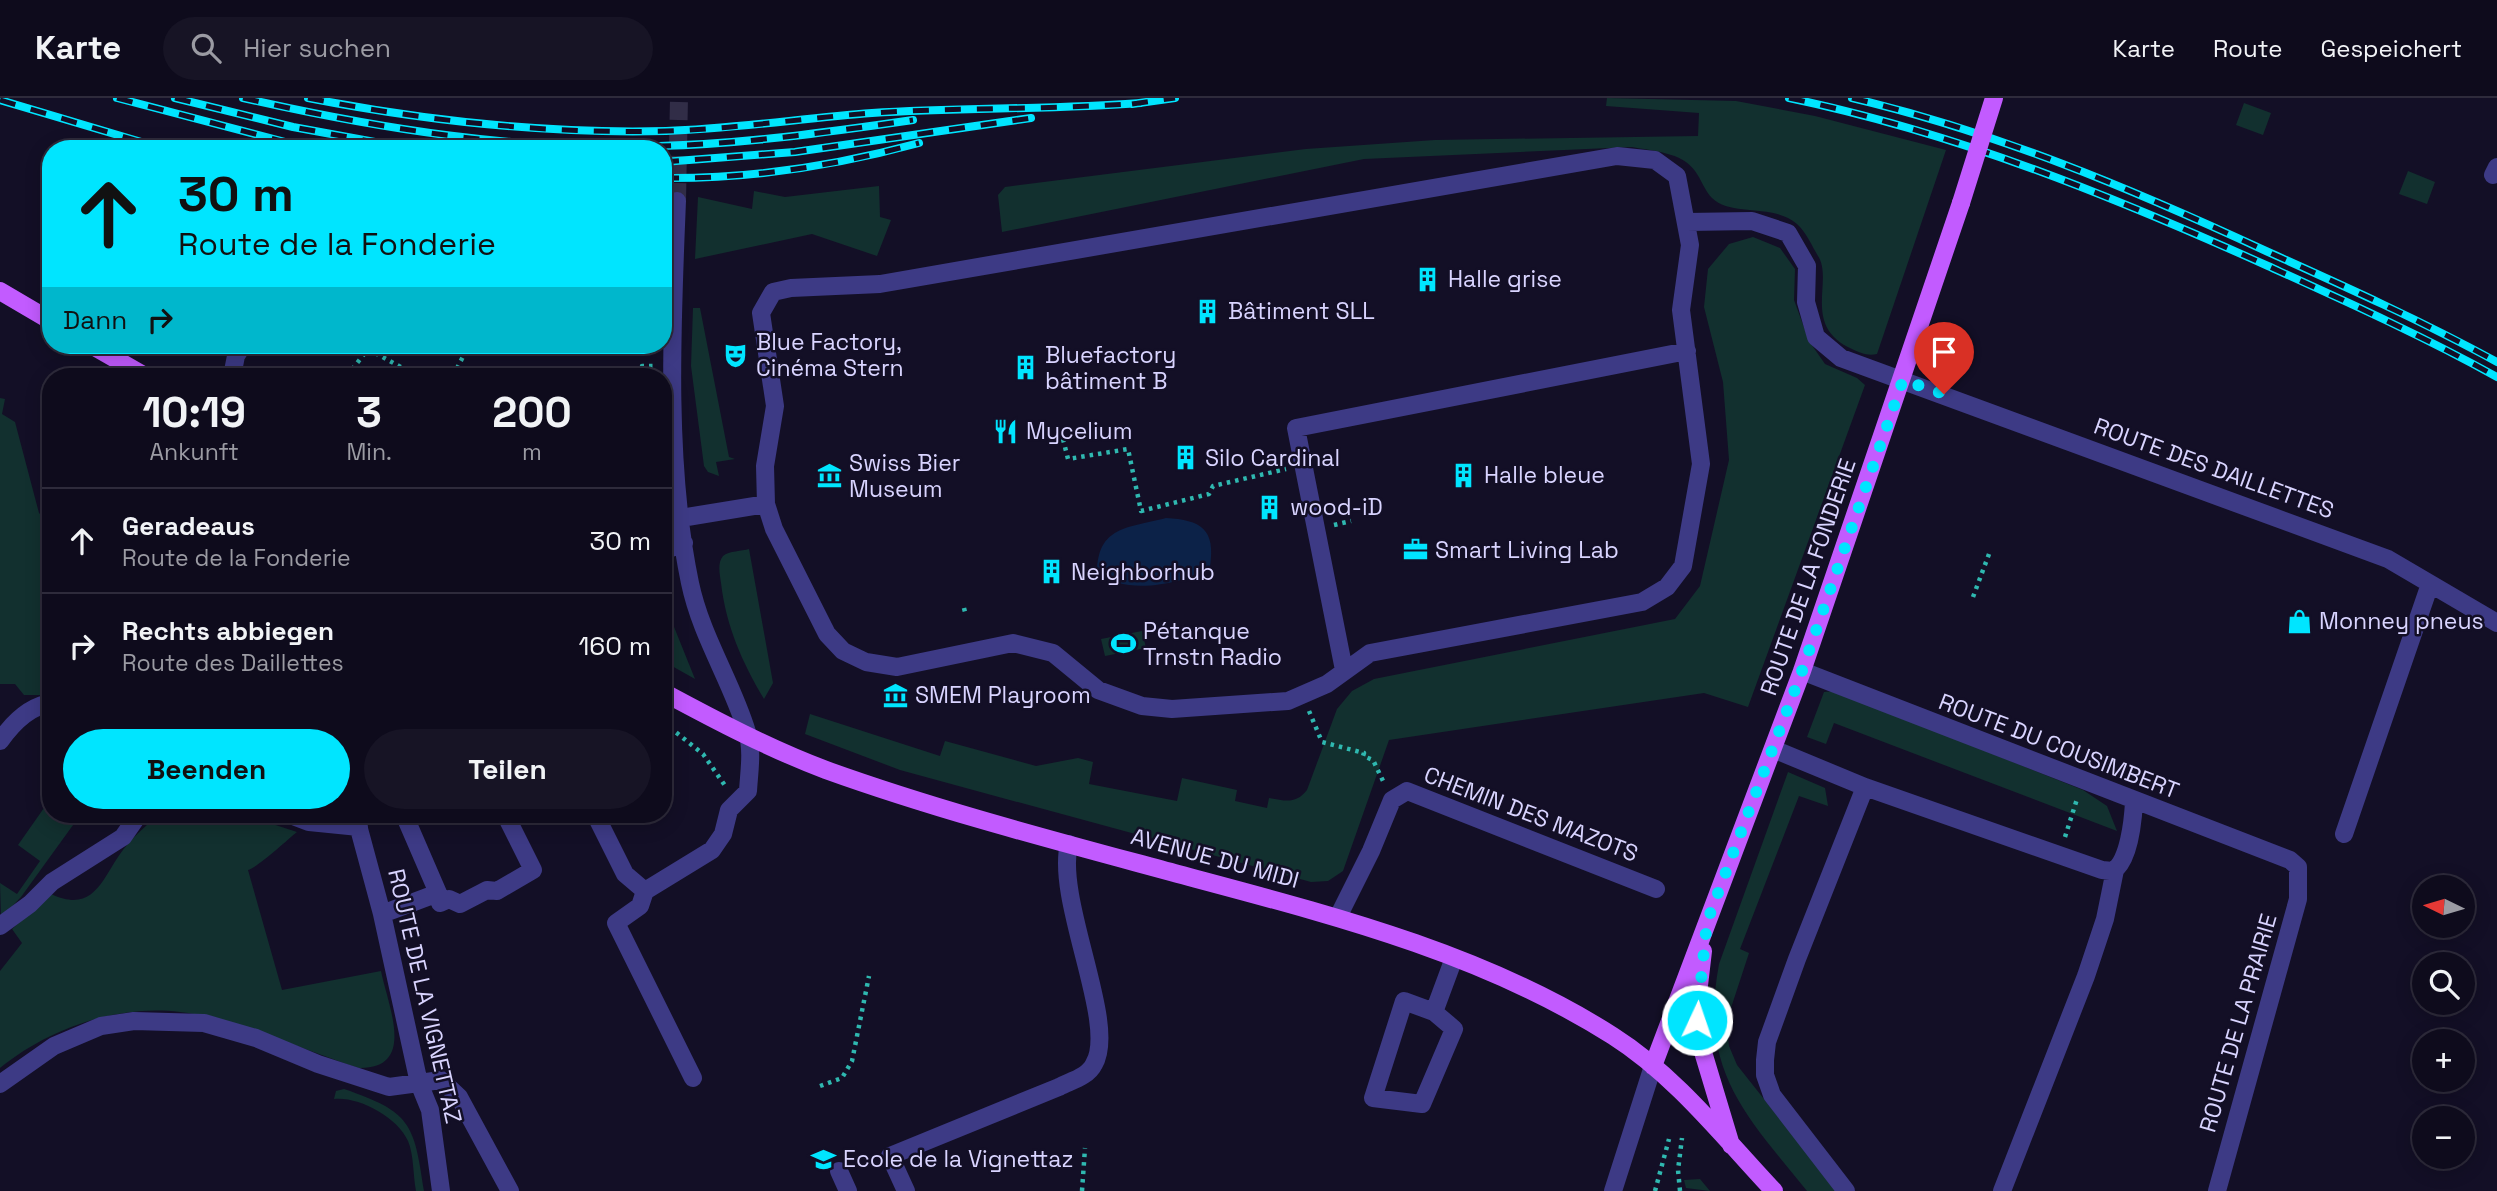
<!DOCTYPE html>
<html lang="de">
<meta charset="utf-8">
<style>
body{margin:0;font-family:"Space Grotesk",sans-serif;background:#171425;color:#f1f3f6;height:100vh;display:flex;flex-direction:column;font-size:26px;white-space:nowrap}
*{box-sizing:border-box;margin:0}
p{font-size:23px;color:#9b9ba3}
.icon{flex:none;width:38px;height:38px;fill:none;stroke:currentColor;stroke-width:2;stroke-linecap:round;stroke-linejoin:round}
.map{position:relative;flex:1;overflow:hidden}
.side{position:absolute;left:42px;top:270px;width:630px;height:455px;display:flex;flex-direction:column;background:#0e0b1c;border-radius:28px;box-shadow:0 4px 18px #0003,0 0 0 2px #2e2b3b}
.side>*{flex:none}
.hud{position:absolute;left:42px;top:42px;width:630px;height:214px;border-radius:28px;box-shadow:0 4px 18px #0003,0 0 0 2px #2e2b3b;background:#00e5ff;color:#111;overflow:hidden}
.needle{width:46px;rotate:275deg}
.tools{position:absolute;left:2412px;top:777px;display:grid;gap:14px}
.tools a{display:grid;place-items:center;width:63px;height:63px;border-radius:50%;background:#0e0b1c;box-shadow:0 4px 18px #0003,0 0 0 2px #2e2b3b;font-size:35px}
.pin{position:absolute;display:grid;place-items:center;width:60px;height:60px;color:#fff;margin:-72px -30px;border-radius:50% 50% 50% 0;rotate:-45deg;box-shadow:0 0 7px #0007}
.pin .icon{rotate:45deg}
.me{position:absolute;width:77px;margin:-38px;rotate:3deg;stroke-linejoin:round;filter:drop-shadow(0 0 5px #0008)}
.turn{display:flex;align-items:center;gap:24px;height:147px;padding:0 21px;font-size:32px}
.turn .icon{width:91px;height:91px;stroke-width:2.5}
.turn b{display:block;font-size:49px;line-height:60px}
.then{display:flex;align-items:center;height:66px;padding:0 21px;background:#0003;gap:14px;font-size:26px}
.eta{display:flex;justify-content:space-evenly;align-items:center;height:119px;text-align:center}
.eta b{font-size:42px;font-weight:700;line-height:49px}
.primary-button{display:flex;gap:14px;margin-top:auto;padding:14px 21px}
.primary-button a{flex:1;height:80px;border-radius:42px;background:#00e5ff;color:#111;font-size:28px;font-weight:700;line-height:80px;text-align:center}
.primary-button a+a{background:#171425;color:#f1f3f6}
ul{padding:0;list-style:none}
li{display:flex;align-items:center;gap:21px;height:105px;padding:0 21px;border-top:2px solid #2e2b3b}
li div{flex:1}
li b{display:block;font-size:26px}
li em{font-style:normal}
header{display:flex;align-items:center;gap:42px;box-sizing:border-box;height:98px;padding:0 35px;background:#0e0b1c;border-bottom:2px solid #2e2b3b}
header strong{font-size:33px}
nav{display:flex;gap:38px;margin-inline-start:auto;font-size:24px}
.search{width:490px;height:63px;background:#171425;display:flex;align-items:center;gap:18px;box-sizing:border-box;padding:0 24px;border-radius:38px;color:#9b9ba3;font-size:26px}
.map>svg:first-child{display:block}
.green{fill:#12302f}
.water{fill:#0c2248}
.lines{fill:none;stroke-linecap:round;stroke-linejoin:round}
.minor-tunnel{stroke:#312d47;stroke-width:18;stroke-dasharray:18 9;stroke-linecap:butt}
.path{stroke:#2fb8b0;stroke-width:4.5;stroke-dasharray:3.5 5;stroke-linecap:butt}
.minor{stroke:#3d3a85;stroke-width:18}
.major{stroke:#c25bff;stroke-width:18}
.rail-casing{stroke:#00e5ff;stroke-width:8}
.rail{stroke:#130f26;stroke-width:5;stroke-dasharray:16;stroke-linecap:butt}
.major-bridge{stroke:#c25bff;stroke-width:18}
.route{stroke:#00e5ff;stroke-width:12;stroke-dasharray:0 21.6}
.labels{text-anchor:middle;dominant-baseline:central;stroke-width:5;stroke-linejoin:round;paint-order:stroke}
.poi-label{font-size:23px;fill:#d9d4ff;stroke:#130f26;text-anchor:start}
.street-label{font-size:23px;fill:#d9d4ff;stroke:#130f26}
</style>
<header>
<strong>Karte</strong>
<div class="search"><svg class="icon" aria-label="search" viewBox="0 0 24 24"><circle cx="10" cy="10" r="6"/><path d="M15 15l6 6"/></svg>Hier suchen</div>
<nav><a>Karte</a><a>Route</a><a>Gespeichert</a></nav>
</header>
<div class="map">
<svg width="2497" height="1093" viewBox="0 0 2497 1093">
<rect width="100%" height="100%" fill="#130f26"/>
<!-- green -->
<path class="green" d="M 1607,0 L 1736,3 L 1815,18 L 1946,52 L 1877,256 C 1867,258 1861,255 1852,251 C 1801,228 1834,183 1818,158 C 1812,148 1806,134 1797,126 C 1773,105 1731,119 1712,100 C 1705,93 1701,81 1695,73 C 1682,54 1652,53 1632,49 L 1364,61 L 1002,134 L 998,97 L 1005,89 L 1306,51 L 1435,42 L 1698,38 L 1699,15 L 1606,8 Z
M 2244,5 L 2271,15 L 2263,37 L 2236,27 Z
M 2408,73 L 2435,84 L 2427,106 L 2399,96 Z
M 879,88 L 880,119 L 891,122 L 877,158 L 812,136 L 695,161 L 698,99 L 752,111 L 754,93 L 785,99 Z
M 1753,139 L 1780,150 L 1795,171 L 1794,202 L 1809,243 L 1825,266 L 1857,280 L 1865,287 L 1748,609 L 1704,595 L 1389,642 L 1343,773 L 1328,783 L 1311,784 L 900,672 L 805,636 L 810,616 L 940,658 L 945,643 L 1036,668 L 1078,660 L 1093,664 L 1089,686 L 1177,703 L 1182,680 L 1237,692 L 1235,703 L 1267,710 L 1269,700 C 1286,703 1296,706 1307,692 L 1337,611 L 1352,593 L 1374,581 L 1675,521 L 1700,488 L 1729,362 L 1723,284 L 1704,209 L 1708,171 L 1729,146 Z
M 693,210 L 700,210 L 729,359 L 735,361 L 716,364 L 719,378 L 708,374 L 704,368 L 691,268 Z
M 0,300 L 5,301 L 2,316 L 15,324 L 39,415 L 51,427 L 51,597 L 24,597 L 15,586 L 0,586 Z
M 749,451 L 773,585 L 764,601 C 742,564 726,528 721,485 C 720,477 717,465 723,458 C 729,453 742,453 749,451 Z
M 663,509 L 668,514 L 695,581 L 663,563 Z
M 1142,533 L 1146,550 L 1105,558 L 1101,541 Z
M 1835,593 L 2083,692 L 2107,708 L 2117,733 L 1834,625 L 1826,646 L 1807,639 L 1824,594 Z
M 1788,674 L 1825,690 L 1828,708 L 1799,698 L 1740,851 L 1749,855 L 1729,916 L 1727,931 L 1729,948 L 1737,967 L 1837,1093 L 1807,1093 C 1745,1016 1699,973 1719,866 Z
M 51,700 L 51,716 L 81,716 L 21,799 L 1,820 L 0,785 L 17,796 L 40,763 L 18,747 Z
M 158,716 L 242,716 L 297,734 C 286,743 258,769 248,772 L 282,892 L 381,873 C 388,908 417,971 359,970 C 302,952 239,921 180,914 C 117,906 48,931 0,970 L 0,873 L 22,845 L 12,831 L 51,796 C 98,818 103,774 127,747 C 136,736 148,727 158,716 Z
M 344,991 C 411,1014 414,1025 424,1093 L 416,1093 C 413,1078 414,1057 408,1043 C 397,1018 357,998 334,1001 L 336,993 Z
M 1700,1081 L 1710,1093 L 1686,1090 L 1684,1082 Z"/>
<!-- water -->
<path class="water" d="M 1166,420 C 1201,422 1216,431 1210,469 C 1182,487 1124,498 1097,474 C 1098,428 1128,430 1166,420 Z"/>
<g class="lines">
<!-- minor-tunnel -->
<path class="minor-tunnel" d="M 677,103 L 679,0"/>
<!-- path -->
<path class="path" d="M 347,278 L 368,251 L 417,278
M 453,278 L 469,247
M 642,278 L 642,268 L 655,268
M 1063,341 L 1068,361 L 1128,351 L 1141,413 L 1209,396 L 1213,388 L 1286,371
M 1334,427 L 1351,423
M 1973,499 L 1989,456
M 964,510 L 965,514
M 1309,613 L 1322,644 L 1364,655 L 1363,658 L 1373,662 L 1384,685
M 663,624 L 703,656 L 726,689
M 2065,739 L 2077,701
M 820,988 L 842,980 L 852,963 L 869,878
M 1082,1093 L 1085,1050
M 1655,1093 L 1669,1041
M 1680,1093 L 1678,1072 L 1682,1040"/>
<!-- minor -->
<path class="minor" d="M 2493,77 L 2497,69
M 1687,124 L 1752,123 L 1788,135 L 1807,168 L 1806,204 L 1816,239 L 1841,260 L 2388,461 L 2497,525
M 232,278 L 236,258 L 243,247
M 681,420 L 766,406 L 774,431 L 827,536 L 843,553 L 866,564 L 897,569 L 1013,545 L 1053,555 L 1098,592 L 1142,608 L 1172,611 L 1288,603 L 1327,586 L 1370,555 L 1642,504 L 1667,489 L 1683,468 L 1701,366 L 1681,212 L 1690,147 L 1677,78 L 1655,62 L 1617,58 L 880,186 L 791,190 L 773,194 L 761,215 L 775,308 L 765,368 L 766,406
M 663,453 L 684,445
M 1344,572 L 1296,330 L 1687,253
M 1802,573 L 2290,762 L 2298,769 L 2298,801 L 2217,1093
M 0,643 C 12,626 29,608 51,605
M 1773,651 L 1865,689 L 2102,772 L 2113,773 C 2129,763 2133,722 2134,704
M 288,716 L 309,724 L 359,729
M 355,716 L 382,816 L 419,985 L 430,1012 L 441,1093
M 595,716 L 625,776 L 645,793 L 640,808 L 616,825 L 693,980
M 2344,736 L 2430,486
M 645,793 L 712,752 L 723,736 L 729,712 L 748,693 C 749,675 753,652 747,634 C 732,584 701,538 690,485 C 665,366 672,224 677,103
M 438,795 L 440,805 L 449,801 L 460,806 L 487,792 L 497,793 L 533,772 L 505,716
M 382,816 L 438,795 L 406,721 L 417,716
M 1338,819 L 1371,753 L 1392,702 L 1407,693 L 1656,791
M 0,828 L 30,806 L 52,784 L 123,739 L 139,716
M 1434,914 L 1454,931 L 1422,1006 L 1373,1000 L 1404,903 L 1434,914 L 1454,860
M 0,986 L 54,948 L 101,928 L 134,923 L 204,925 L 256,940 L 318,966 L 389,989 L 441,982 L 459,999 L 510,1093
M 839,1073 L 848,1093
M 906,1093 L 890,1058 L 1059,989 C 1070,983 1088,979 1094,966 C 1118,926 1055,803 1069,746
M 1613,1093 L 1653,968
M 1846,1093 L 1772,997 L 1765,977 L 1765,962 L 1767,944 L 1797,861 L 1865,689
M 2002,1093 L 2086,878 L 2105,821 L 2115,772"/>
<!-- major -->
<path class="major" d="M 0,193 L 51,223
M 91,247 L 145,278
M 663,594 C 715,622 770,651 826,672 C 940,713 1060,744 1178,776 C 1327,816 1481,854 1613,938 C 1676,978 1724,1040 1774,1093
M 1703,853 L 1698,896 L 1700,944 L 1731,1047
M 1653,968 L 1802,573 L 1961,105"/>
<defs>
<path id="rail" d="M 117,0 L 312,51
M 175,0 L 293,29 L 413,51
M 243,0 C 380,31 518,53 659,48 C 744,46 829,34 913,22
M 308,0 C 427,23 545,36 666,33 C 735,31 803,20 872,15 C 961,9 1051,12 1141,5
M 1789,0 C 1957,35 2112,98 2268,168 C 2345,203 2423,238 2497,279
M 1852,0 C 1996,34 2132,91 2266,153 C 2344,188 2422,223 2497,264
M 0,2 L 165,51
M 1132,6 L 1175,0
M 663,64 L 795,54 L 1031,20
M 663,80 C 751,81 835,68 919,45"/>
</defs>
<!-- rail casing -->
<use href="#rail" class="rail-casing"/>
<!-- rail -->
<use href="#rail" class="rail"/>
<!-- major-bridge -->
<path class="major-bridge" d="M 1961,105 L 1994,0"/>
</g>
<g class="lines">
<!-- route -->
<path class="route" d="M 1697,922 L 1707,824 L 1802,573 L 1903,282 L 1944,296"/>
</g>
<!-- icons -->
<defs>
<symbol id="building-bare" viewBox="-9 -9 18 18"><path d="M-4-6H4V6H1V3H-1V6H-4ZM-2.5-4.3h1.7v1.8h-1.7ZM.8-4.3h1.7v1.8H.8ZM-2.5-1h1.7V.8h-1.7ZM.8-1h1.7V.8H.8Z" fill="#00e5ff" stroke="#130f26" stroke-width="2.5" paint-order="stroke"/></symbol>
<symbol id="theatre-bare" viewBox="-9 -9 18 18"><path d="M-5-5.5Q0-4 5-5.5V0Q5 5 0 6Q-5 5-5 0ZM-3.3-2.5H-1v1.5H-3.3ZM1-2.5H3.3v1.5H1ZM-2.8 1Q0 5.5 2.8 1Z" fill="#00e5ff" stroke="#130f26" stroke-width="2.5" paint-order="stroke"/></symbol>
<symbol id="restaurant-bare" viewBox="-9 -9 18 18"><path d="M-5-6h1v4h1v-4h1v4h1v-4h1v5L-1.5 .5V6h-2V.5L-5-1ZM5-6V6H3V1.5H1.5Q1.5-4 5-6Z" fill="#00e5ff" stroke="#130f26" stroke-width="2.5" paint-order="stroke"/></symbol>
<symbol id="museum-bare" viewBox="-9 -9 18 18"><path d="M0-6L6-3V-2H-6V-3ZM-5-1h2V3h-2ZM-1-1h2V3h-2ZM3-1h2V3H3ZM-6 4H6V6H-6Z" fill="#00e5ff" stroke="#130f26" stroke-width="2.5" paint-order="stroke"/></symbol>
<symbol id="office-bare" viewBox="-9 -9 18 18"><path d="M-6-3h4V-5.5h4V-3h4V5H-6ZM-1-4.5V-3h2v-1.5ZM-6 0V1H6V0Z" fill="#00e5ff" stroke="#130f26" stroke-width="2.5" paint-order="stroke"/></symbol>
<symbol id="shop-bare" viewBox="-9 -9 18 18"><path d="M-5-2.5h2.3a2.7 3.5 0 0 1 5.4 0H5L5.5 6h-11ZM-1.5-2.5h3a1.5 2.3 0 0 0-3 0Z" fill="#00e5ff" stroke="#130f26" stroke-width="2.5" paint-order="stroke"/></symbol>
<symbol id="stadium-bare" viewBox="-9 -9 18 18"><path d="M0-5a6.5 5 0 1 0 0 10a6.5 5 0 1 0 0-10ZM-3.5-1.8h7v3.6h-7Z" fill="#00e5ff" stroke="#130f26" stroke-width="2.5" paint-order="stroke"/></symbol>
<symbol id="school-bare" viewBox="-9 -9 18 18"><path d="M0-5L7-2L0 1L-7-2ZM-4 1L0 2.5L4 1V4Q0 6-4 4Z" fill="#00e5ff" stroke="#130f26" stroke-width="2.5" paint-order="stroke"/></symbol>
</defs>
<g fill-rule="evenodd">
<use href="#building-bare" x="1410" y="164" width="35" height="35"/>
<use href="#building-bare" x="1190" y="196" width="35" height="35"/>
<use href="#theatre-bare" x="718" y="240" width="35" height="35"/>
<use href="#building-bare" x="1008" y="252" width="35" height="35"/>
<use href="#restaurant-bare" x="988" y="316" width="35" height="35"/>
<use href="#building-bare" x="1168" y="342" width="35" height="35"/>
<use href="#building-bare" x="1446" y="360" width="35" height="35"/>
<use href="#museum-bare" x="812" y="360" width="35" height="35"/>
<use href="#building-bare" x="1252" y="392" width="35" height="35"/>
<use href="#office-bare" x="1398" y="434" width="35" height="35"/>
<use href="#building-bare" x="1034" y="456" width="35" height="35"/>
<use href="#shop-bare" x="2282" y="506" width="35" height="35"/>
<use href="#stadium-bare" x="1106" y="528" width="35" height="35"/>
<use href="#museum-bare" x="878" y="580" width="35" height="35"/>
<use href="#school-bare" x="806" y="1044" width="35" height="35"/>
</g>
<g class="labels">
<!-- poi labels -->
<g class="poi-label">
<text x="1448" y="181">Halle grise</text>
<text x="1228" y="213">Bâtiment SLL</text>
<text x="756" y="244">Blue Factory,<tspan x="756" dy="26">Cinéma Stern</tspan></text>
<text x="1045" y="257">Bluefactory<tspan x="1045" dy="26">bâtiment B</tspan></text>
<text x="1026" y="333">Mycelium</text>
<text x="1205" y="360">Silo Cardinal</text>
<text x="849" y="365">Swiss Bier<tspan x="849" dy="26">Museum</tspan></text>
<text x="1484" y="377">Halle bleue</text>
<text x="1290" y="409">wood-iD</text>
<text x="1435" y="452">Smart Living Lab</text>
<text x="1071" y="474">Neighborhub</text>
<text x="2319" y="523">Monney pneus</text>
<text x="1143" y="533">Pétanque<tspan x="1143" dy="26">Trnstn Radio</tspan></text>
<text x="915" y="597">SMEM Playroom</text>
<text x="843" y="1061">Ecole de la Vignettaz</text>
</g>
<!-- street labels -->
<g class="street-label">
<text transform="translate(2214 370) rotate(20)">ROUTE DES DAILLETTES</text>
<text transform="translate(1808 479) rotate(-71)">ROUTE DE LA FONDERIE</text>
<text transform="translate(2059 648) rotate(21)">ROUTE DU COUSIMBERT</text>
<text transform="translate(1531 716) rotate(21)">CHEMIN DES MAZOTS</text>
<text transform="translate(1215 760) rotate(15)">AVENUE DU MIDI</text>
<text transform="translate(425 898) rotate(77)">ROUTE DE LA VIGNETTAZ</text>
<text transform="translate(2238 925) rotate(-74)">ROUTE DE LA PRAIRIE</text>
</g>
</g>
</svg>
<div class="tools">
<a><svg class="needle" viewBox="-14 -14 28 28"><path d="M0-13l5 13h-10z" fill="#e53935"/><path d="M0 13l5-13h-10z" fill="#9b9ba3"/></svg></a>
<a><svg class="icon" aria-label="search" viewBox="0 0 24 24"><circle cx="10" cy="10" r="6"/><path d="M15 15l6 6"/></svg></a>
<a>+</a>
<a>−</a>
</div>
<div class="pin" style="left:1944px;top:296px;background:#d93025"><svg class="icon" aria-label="arrive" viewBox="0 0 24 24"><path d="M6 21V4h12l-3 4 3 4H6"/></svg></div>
<svg class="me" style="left:1697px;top:922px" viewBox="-20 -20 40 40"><circle r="17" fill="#00e5ff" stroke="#fff" stroke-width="3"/><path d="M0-11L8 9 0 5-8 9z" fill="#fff"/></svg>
<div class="hud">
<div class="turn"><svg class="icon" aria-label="ahead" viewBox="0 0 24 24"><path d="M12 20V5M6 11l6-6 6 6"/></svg><div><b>30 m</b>Route de la Fonderie</div></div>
<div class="then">Dann<svg class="icon" aria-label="right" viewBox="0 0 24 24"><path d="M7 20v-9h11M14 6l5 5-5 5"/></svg></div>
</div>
<section class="side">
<div class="eta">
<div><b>10:19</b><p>Ankunft</p></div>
<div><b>3</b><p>Min.</p></div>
<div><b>200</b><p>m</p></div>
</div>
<ul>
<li><svg class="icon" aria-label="ahead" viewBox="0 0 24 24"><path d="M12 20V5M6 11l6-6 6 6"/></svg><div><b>Geradeaus</b><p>Route de la Fonderie</p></div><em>30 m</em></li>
<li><svg class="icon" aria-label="right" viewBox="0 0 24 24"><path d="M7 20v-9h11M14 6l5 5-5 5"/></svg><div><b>Rechts abbiegen</b><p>Route des Daillettes</p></div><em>160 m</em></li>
</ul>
<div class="primary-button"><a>Beenden</a><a>Teilen</a></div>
</section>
</div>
